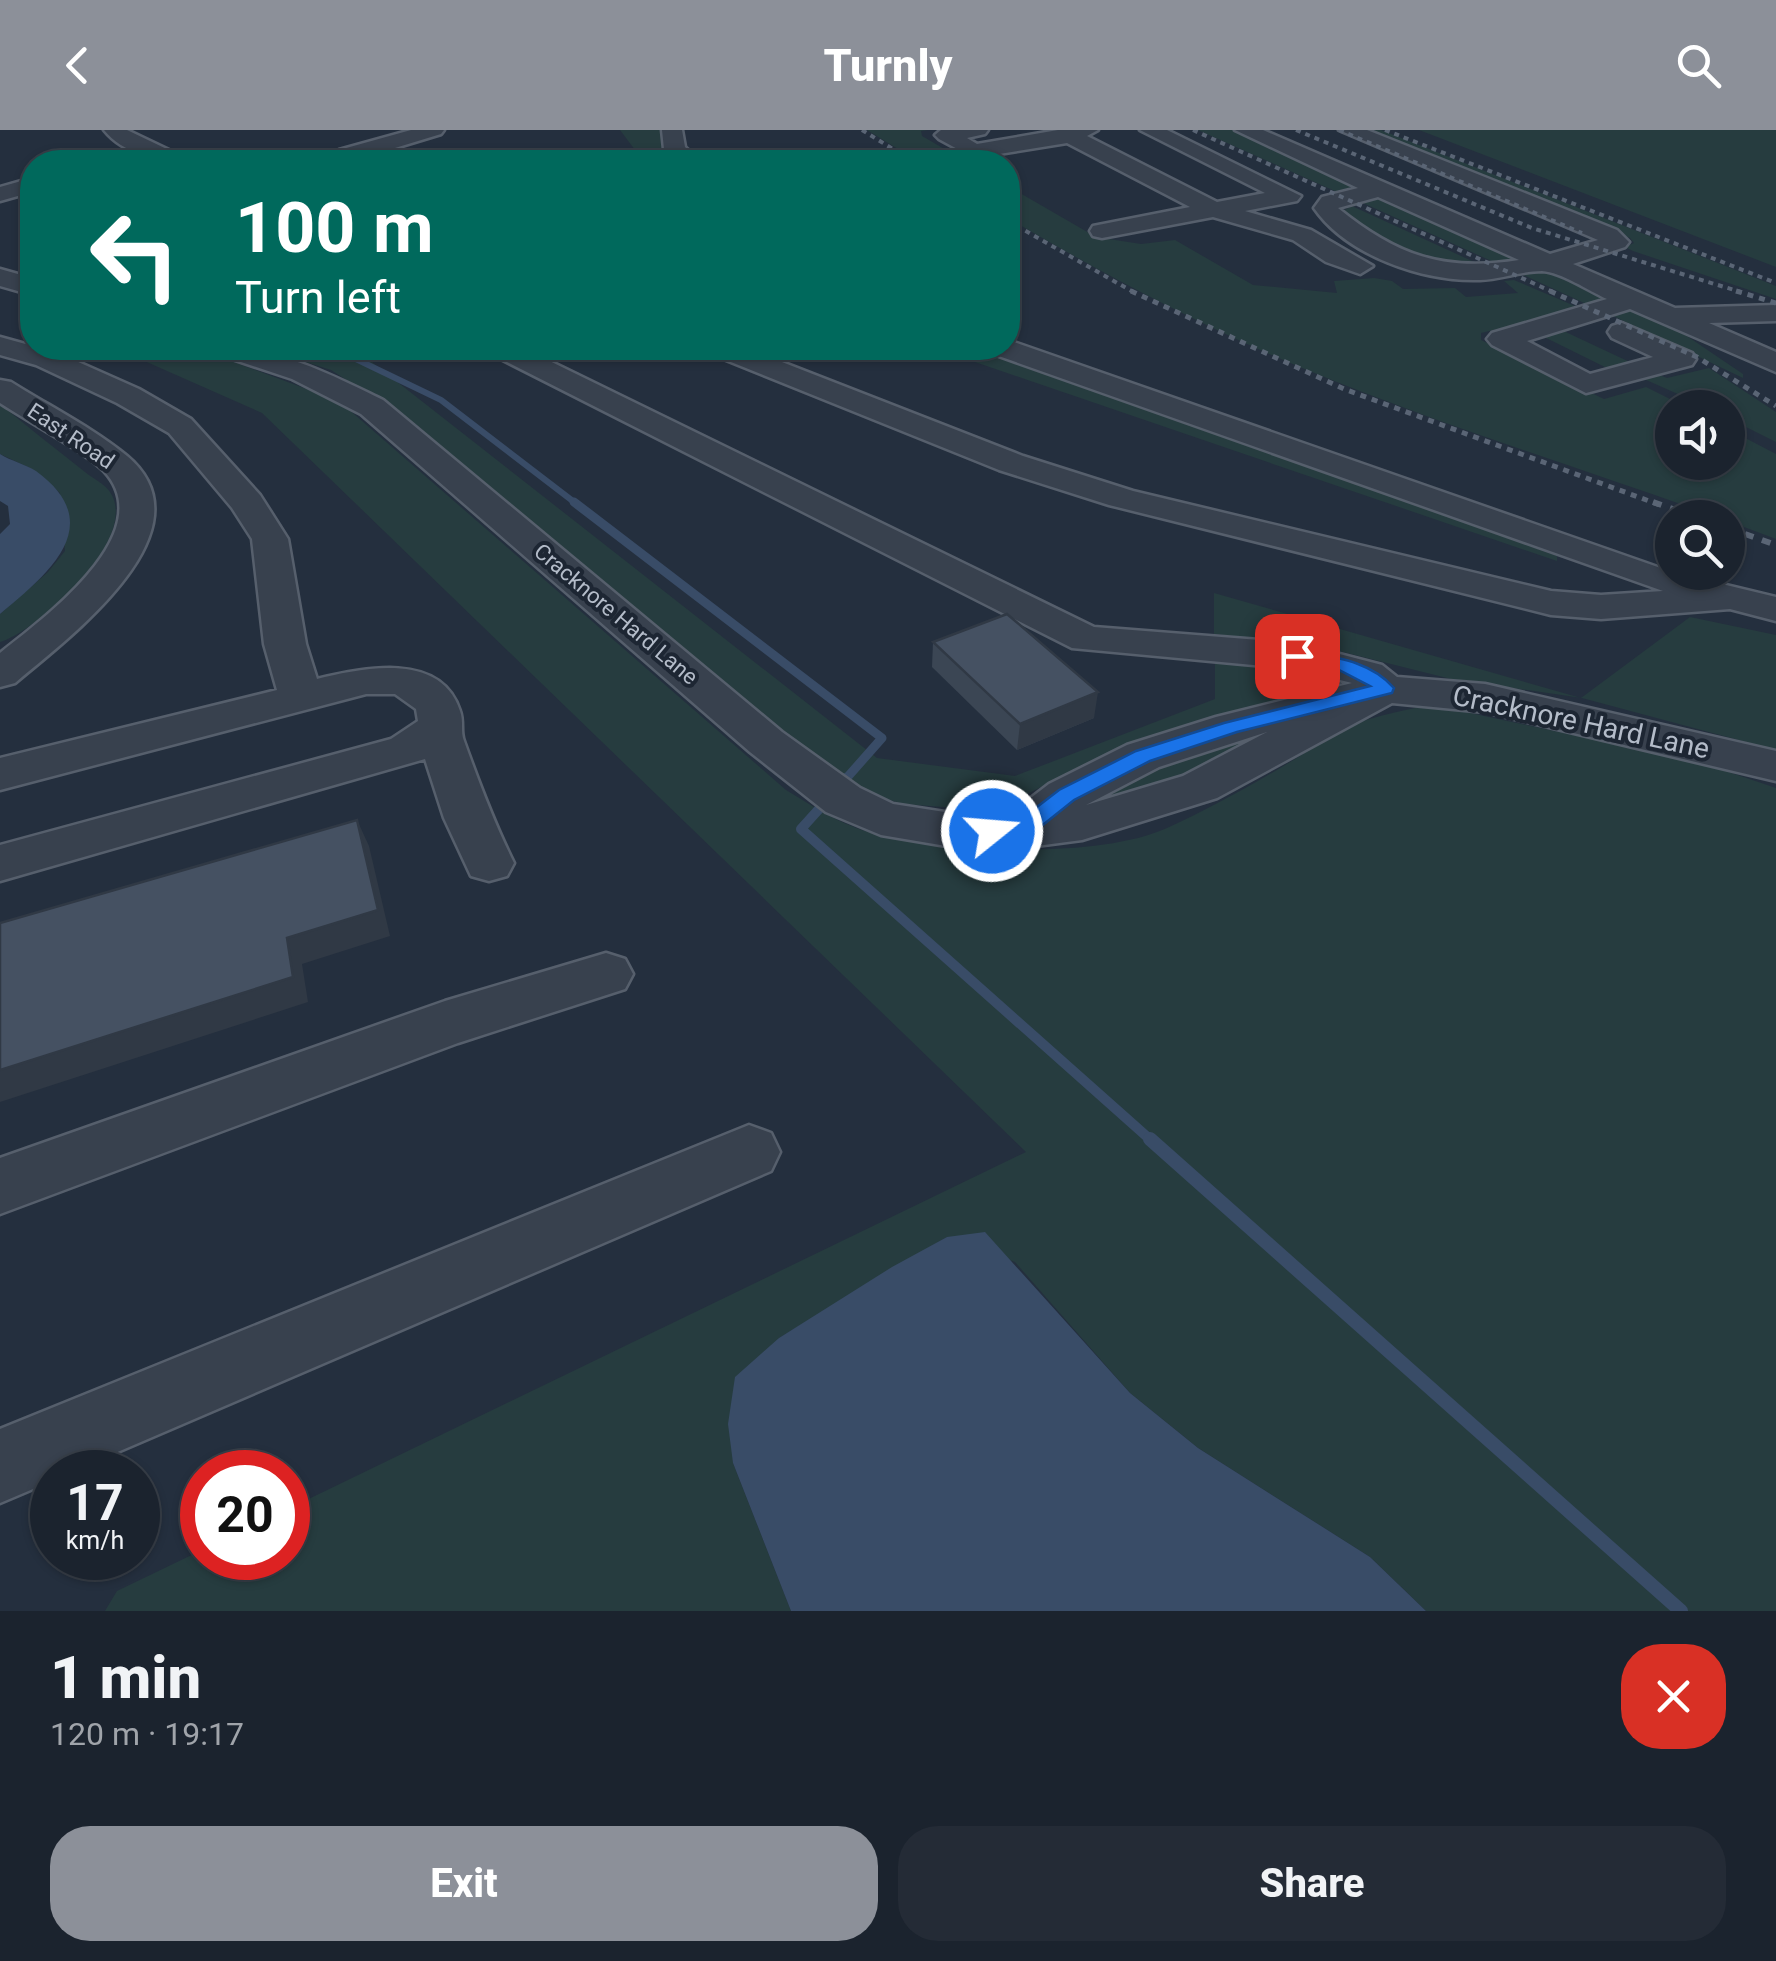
<!DOCTYPE html>
<meta charset="utf-8">
<style>
body{margin:0;font-family:Roboto,sans-serif;background:#242b36;color:#f1f3f6;height:100vh;display:flex;flex-direction:column;font-size:38px;white-space:nowrap}
*{box-sizing:border-box;margin:0}
p{font-size:32px;color:#a0a4aa}
.icon{flex:none;width:55px;height:55px;fill:none;stroke:currentColor;stroke-width:2;stroke-linecap:round;stroke-linejoin:round}
.map{position:relative;height:1481px;overflow:hidden}
.side{display:flex;flex-direction:column;background:#1b232e;flex:1}
.side>*{flex:none}
.guide{position:absolute;left:20px;top:20px;width:1000px;height:210px;border-radius:40px;box-shadow:0 2px 8px #0004,0 0 0 2px #39404a;background:#00695c;color:#fff;overflow:hidden}
.fabs{position:absolute;left:1655px;top:260px;display:grid;gap:20px}
.fabs a{display:grid;place-items:center;width:90px;height:90px;border-radius:50%;background:#1b232e;box-shadow:0 2px 8px #0004,0 0 0 2px #39404a;font-size:50px}
.speed{position:absolute;left:30px;top:1320px;display:flex;gap:20px;font-size:50px;font-weight:700;text-align:center}
.speed>*{display:grid;place-content:center;width:130px;height:130px;border-radius:50%;background:#1b232e;box-shadow:0 2px 8px #0004,0 0 0 2px #39404a;line-height:1}
.speed small{font-size:25px;font-weight:400}
.speed .limit{border:15px solid #d22;background:#fff;color:#111}
.pin{position:absolute;display:grid;place-items:center;width:85px;height:85px;color:#fff;margin:-42px;border-radius:20px;box-shadow:0 5px 15px #0006}
.me{position:absolute;width:110px;margin:-55px;rotate:73deg;stroke-linejoin:round;filter:drop-shadow(0 0 8px #0008)}
.turn{display:flex;align-items:center;gap:35px;height:210px;padding:0 50px;font-size:45px}
.turn .icon{width:130px;height:130px;stroke-width:2.5}
.turn b{display:block;font-size:70px;line-height:85px}
.round{display:grid;place-items:center;flex:none;width:105px;height:105px;border-radius:40px;background:#242b36}
.overview{display:flex;align-items:center;justify-content:space-between;height:170px;padding:0 50px}
h1{font-size:60px;font-weight:800;line-height:75px}
.button{display:flex;gap:20px;margin-top:auto;padding:20px 50px}
.button a{flex:1;height:115px;border-radius:40px;background:#8c9099;color:#fff;font-size:40px;font-weight:800;line-height:115px;text-align:center}
.button a+a{background:#242b36;color:#f1f3f6}
header{display:flex;justify-content:space-between;align-items:center;height:130px;padding:0 50px;background:#8c9099;color:#fff;font-size:45px;font-weight:800}
.map>svg:first-child{display:block}
.green{fill:#263c3f}
.water{fill:#394c67}
.lines{fill:none;stroke-linecap:round;stroke-linejoin:round}
.stream-far3{stroke:#394c67;stroke-width:6}
.stream-far2{stroke:#394c67;stroke-width:9}
.stream-far1{stroke:#394c67;stroke-width:10}
.stream{stroke:#394c67;stroke-width:14}
.minor-casing{stroke:#565f6c;stroke-width:5}
.minor{fill:#38414e;fill-rule:evenodd}
.rail-far2{stroke:#5a6575;stroke-width:4;stroke-dasharray:5 5;stroke-linecap:butt}
.rail-far1{stroke:#5a6575;stroke-width:5;stroke-dasharray:6 6;stroke-linecap:butt}
.rail{stroke:#5a6575;stroke-width:6;stroke-dasharray:9 9;stroke-linecap:butt}
.wall{fill:#3b4654}
.shaded-wall{fill:#303945}
.building{fill:#455162;stroke:#303945;stroke-width:2.5}
.route{fill:#1a73e8;stroke:#114b97;stroke-width:2.5}
.labels{text-anchor:middle;dominant-baseline:central;stroke-width:8;stroke-linejoin:round;paint-order:stroke}
.far-street-label{font-size:22px;fill:#b4bcc9;stroke:#1d2633}
.street-label{font-size:28px;fill:#b4bcc9;stroke:#1d2633}
</style>
<header><svg class="icon" aria-label="back" viewBox="0 0 24 24"><path d="M15 5l-7 7 7 7"/></svg>Turnly<svg class="icon" aria-label="search" viewBox="0 0 24 24"><circle cx="10" cy="10" r="6"/><path d="M15 15l6 6"/></svg></header>
<div class="map">
<svg width="1776" height="1481" viewBox="0 0 1776 1481">
<rect width="100%" height="100%" fill="#242f3e"/>
<!-- green -->
<path class="green" d="M 620,0 L 667,0 L 666,22 L 676,30 L 644,32 Z
M 867,0 L 928,0 L 921,1 L 922,6 L 967,32 L 919,32 Z
M 1198,0 L 1234,0 L 1354,56 L 1337,62 Z
M 1370,0 L 1381,0 L 1776,156 L 1776,169 L 1633,121 L 1625,117 L 1634,113 L 1630,108 L 1496,57 L 1504,54 Z
M 1419,0 L 1776,0 L 1776,137 Z
M 1008,56 L 1096,107 L 1141,114 L 1175,110 L 1253,155 L 1337,163 L 1334,151 L 1374,148 L 1392,151 L 1403,159 L 1455,158 L 1466,167 L 1518,163 L 1504,151 L 1514,150 L 1582,179 L 1481,203 L 1481,210 L 1604,269 L 1646,257 L 1686,277 L 1672,278 L 1672,332 L 1728,332 L 1728,299 L 1776,324 L 1776,409 L 1728,391 L 1728,388 L 1717,387 C 1564,332 1407,285 1258,219 C 1172,180 1089,136 1008,88 Z
M 1378,67 L 1509,124 L 1512,131 L 1498,134 L 1354,69 Z
M 1352,76 L 1483,136 L 1415,129 L 1344,87 L 1343,81 Z
M 1545,142 L 1610,167 L 1595,178 L 1519,143 Z
M 1624,177 L 1675,198 L 1743,244 L 1743,248 L 1605,182 Z
M 1555,197 L 1634,234 L 1613,241 L 1534,202 Z
M 115,218 L 196,218 L 339,271 L 786,660 C 817,679 846,698 881,705 C 954,722 1099,729 1167,698 C 1209,679 1261,650 1300,626 C 1311,619 1320,609 1331,604 C 1361,589 1401,580 1433,575 L 1699,632 L 1776,658 L 1776,1481 L 1426,1481 L 1370,1427 L 1198,1318 L 1130,1263 L 1015,1132 L 947,1107 L 779,1208 L 733,1333 L 791,1481 L 105,1481 L 117,1461 L 202,1420 L 202,1428 L 288,1428 L 288,1379 L 1026,1022 L 262,283 Z
M 261,218 L 354,218 L 877,628 L 1015,646 L 1215,569 L 1215,527 L 1311,541 L 1325,548 L 1327,557 L 1087,634 L 1005,675 L 970,679 L 903,674 L 870,664 L 792,615 L 549,414 L 418,296 L 331,240 Z
M 934,218 L 980,218 L 1557,426 L 1557,431 Z
M 1709,238 L 1776,282 L 1776,312 L 1728,288 L 1728,278 L 1707,277 L 1635,245 L 1648,241 L 1667,248 Z
M 0,274 C 28,297 57,320 85,342 C 92,348 105,354 110,362 C 141,407 40,500 0,512 L 0,484 L 48,442 L 65,421 L 60,363 L 34,340 L 0,324 Z
M 1214,463 L 1581,568 L 1690,487 L 1776,505 L 1776,620 L 1582,568 L 1451,549 L 1311,514 L 1214,504 Z
M 1308,589 L 1194,646 L 1064,682 L 1174,627 Z"/>
<!-- water -->
<path class="water" d="M 0,324 C 11,331 25,334 36,341 C 110,395 47,445 0,484 L 0,404 L 10,394 L 8,376 L 0,371 Z
M 985,1102 L 1130,1263 L 1198,1318 L 1370,1427 L 1426,1481 L 791,1481 L 733,1333 L 728,1294 L 735,1247 L 779,1208 L 892,1137 L 947,1107 Z"/>
<g class="lines">
<!-- stream-far3 -->
<path class="stream-far3" d="M 333,218 L 441,270 L 578,375"/>
<!-- stream-far2 -->
<path class="stream-far2" d="M 574,372 L 882,608 L 844,651"/>
<!-- stream-far1 -->
<path class="stream-far1" d="M 840,655 L 846,648
M 829,668 L 801,699 L 1153,1012"/>
<!-- stream -->
<path class="stream" d="M 1150,1009 L 1681,1481"/>
<defs>
<path id="minor" d="M 104,0 L 127,0 L 194,32 C 164,34 124,25 104,0 Z
M 411,0 L 444,0 L 441,4 L 349,32 L 323,32 L 339,20 Z
M 662,0 L 682,0 L 685,17 L 701,32 L 677,32 L 664,19 Z
M 941,0 L 988,0 L 985,4 L 967,8 L 977,14 L 1058,0 L 1098,0 L 1087,6 L 1217,72 L 1265,63 L 1140,0 L 1167,0 L 1301,66 L 1297,71 L 1245,81 L 1311,100 L 1373,136 L 1360,144 L 1326,132 L 1293,110 L 1213,87 L 1102,108 L 1093,106 L 1090,101 L 1093,96 L 1190,77 L 1067,13 L 974,28 L 939,9 L 935,5 Z
M 1235,0 L 1263,0 L 1550,124 L 1598,110 L 1339,0 L 1367,0 L 1617,100 L 1629,112 L 1625,117 L 1573,134 L 1675,178 L 1776,175 L 1776,191 L 1709,193 L 1776,222 L 1776,242 L 1630,179 L 1527,211 L 1590,244 L 1653,227 L 1612,208 L 1608,202 L 1612,196 L 1622,193 L 1692,223 L 1696,229 L 1692,235 L 1586,263 L 1492,215 L 1487,209 L 1492,203 L 1607,169 C 1589,161 1561,142 1542,141 C 1522,141 1501,149 1480,150 C 1424,152 1347,126 1314,78 L 1322,67 L 1358,58 ZM 1378,67 L 1519,130 C 1444,142 1397,126 1338,78 Z
M 491,23 L 499,25 L 503,32 L 481,32 L 483,25 Z
M 32,48 L 32,62 L 0,71 L 0,57 Z
M 0,139 L 32,148 L 32,165 L 0,156 Z
M 0,207 L 58,223 L 139,259 L 191,289 L 260,365 L 288,409 L 306,514 L 317,549 C 362,538 441,521 460,581 C 464,592 460,601 464,611 C 479,653 494,693 514,733 L 507,746 L 489,751 L 471,746 L 444,688 L 425,629 L 0,751 L 0,715 L 391,609 L 418,591 L 416,579 L 395,564 L 366,564 L 0,660 L 0,628 L 277,560 L 264,514 L 252,409 L 232,378 L 169,303 L 117,273 L 36,235 L 0,225 Z
M 1008,210 L 1672,442 L 1776,467 L 1776,491 L 1730,479 L 1601,489 L 1551,485 L 1109,375 L 999,340 L 711,224 L 706,218 L 746,218 L 1023,326 L 1133,361 L 1551,461 L 1601,465 L 1663,461 L 993,224 L 988,218 L 1008,218 Z
M 213,218 C 281,218 323,241 383,270 L 782,602 L 860,658 L 893,674 L 964,685 L 1010,684 L 1049,654 L 1127,615 L 1216,587 L 1352,553 L 1296,539 L 1072,518 L 491,224 L 487,218 L 523,218 L 1094,497 L 1297,513 L 1382,535 L 1397,547 L 1485,554 L 1776,621 L 1776,651 L 1485,582 L 1392,573 L 1217,668 L 1082,710 L 1021,718 L 964,719 L 881,705 L 826,682 L 750,622 L 361,284 L 292,249 L 217,224 ZM 1267,602 L 1183,646 L 1086,675 L 1159,637 Z
M 0,250 L 11,252 C 49,276 93,298 127,326 C 215,400 67,509 15,553 L 0,557 L 0,523 C 41,490 162,403 104,341 C 85,322 26,290 0,273 Z
M 606,823 L 625,829 L 633,844 L 625,859 L 458,913 L 0,1084 L 0,1028 L 445,871 Z
M 749,995 L 771,1003 L 780,1022 L 771,1041 L 71,1342 L 52,1342 L 52,1351 L 0,1373 L 0,1299 Z"/>
</defs>
<!-- minor casing -->
<use href="#minor" class="minor-casing"/>
<!-- minor -->
<use href="#minor" class="minor"/>
<!-- rail-far2 -->
<path class="rail-far2" d="M 862,0 L 914,32
M 1193,0 L 1555,163
M 1296,0 L 1532,98 L 1744,163
M 1339,0 L 1582,103
M 1385,0 L 1776,153
M 1008,91 L 1135,163"/>
<!-- rail-far1 -->
<path class="rail-far1" d="M 1131,161 L 1344,259 L 1660,375
M 1550,161 L 1697,227 L 1776,276
M 1736,161 L 1776,173"/>
<!-- rail -->
<path class="rail" d="M 1653,372 L 1698,388
M 1728,398 L 1776,415"/>
</g>
<!-- wall -->
<path class="wall" d="M 933,512 L 1094,588 L 1017,620 L 932,537 Z"/>
<!-- shaded-wall -->
<path class="shaded-wall" d="M 1098,562 L 1094,588 L 1017,620 L 1020,594 Z
M 357,690 L 369,716 L 390,806 L 302,834 L 308,872 L 0,972 L 0,940 L 287,808 Z"/>
<!-- building -->
<path class="building" d="M 1007,484 L 1098,562 L 1020,594 L 933,512 Z
M 357,690 L 378,780 L 287,808 L 293,847 L 0,940 L 0,793 Z"/>
<!-- route -->
<path class="route" d="M 1297,520 C 1332,527 1370,530 1394,558 L 1392,563 L 1237,602 L 1150,631 L 1074,670 L 1029,706 L 985,707 L 981,701 L 985,696 L 1016,693 L 1059,660 L 1136,621 L 1224,593 L 1370,556 L 1337,539 L 1290,530 L 1287,526 Z"/>
<g class="labels">
<!-- far-street labels -->
<g class="far-street-label">
<text transform="translate(71 306) rotate(34)">East Road</text>
<text transform="translate(616 484) rotate(40)">Cracknore Hard Lane</text>
</g>
<!-- street labels -->
<g class="street-label">
<text transform="translate(1581 592) rotate(12)">Cracknore Hard Lane</text>
</g>
</g>
</svg>
<div class="fabs">
<a><svg class="icon" aria-label="sound" viewBox="0 0 24 24"><path d="M4 9h4l5-4v14l-5-4H4zM17 9q2 3 0 6"/></svg></a>
<a><svg class="icon" aria-label="search" viewBox="0 0 24 24"><circle cx="10" cy="10" r="6"/><path d="M15 15l6 6"/></svg></a>
</div>
<div class="speed"><div>17<small>km/h</small></div><div class="limit">20</div></div>
<div class="pin" style="left:1297px;top:526px;background:#d93025"><svg class="icon" aria-label="arrive" viewBox="0 0 24 24"><path d="M6 21V4h12l-3 4 3 4H6"/></svg></div>
<svg class="me" style="left:992px;top:701px" viewBox="-20 -20 40 40"><circle r="17" fill="#1a73e8" stroke="#fff" stroke-width="3"/><path d="M0-11L8 9 0 5-8 9z" fill="#fff"/></svg>
<div class="guide">
<div class="turn"><svg class="icon" aria-label="left" viewBox="0 0 24 24"><path d="M17 20v-9H6M10 6l-5 5 5 5"/></svg><div><b>100 m</b>Turn left</div></div>
</div>
</div>
<section class="side">
<div class="overview"><div><h1>1 min</h1><p>120 m · 19:17</p></div><a class="round" style="background:#d93025;color:#fff"><svg class="icon" aria-label="close" viewBox="0 0 24 24"><path d="M6 6l12 12M18 6L6 18"/></svg></a></div>
<div class="button"><a>Exit</a><a>Share</a></div>
</section>
